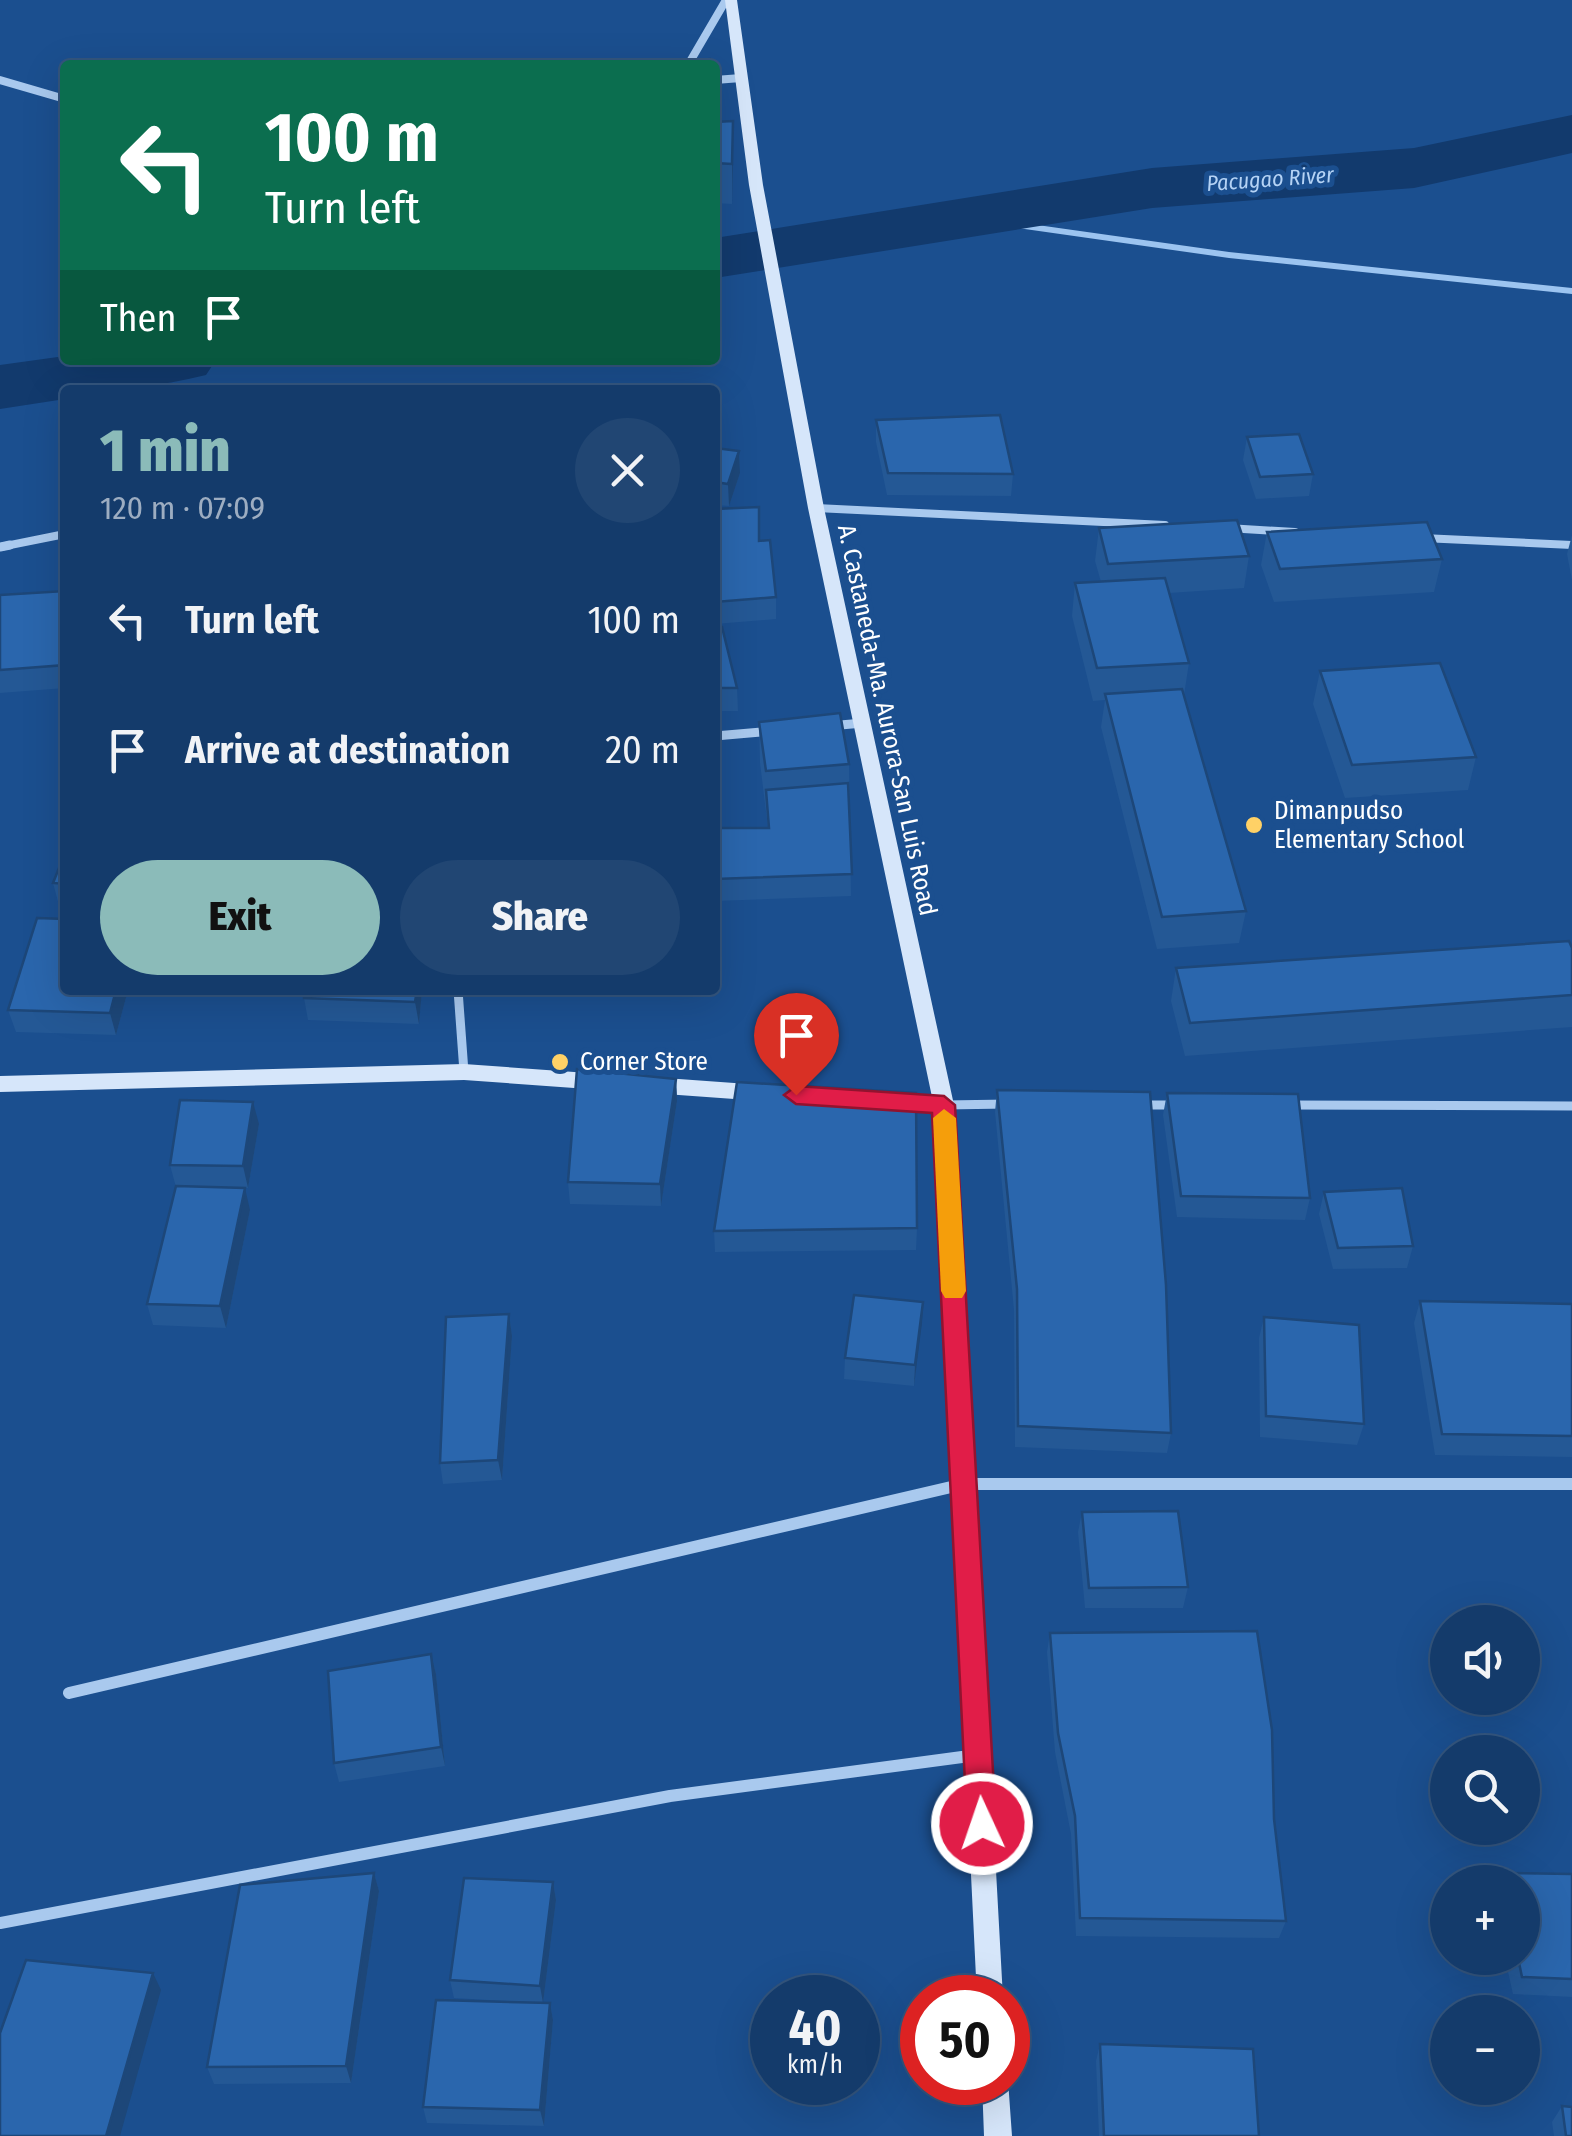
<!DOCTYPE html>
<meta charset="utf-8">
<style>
body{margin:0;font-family:"Fira Sans Condensed",sans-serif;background:#214673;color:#f1f3f6;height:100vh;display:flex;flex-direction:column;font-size:38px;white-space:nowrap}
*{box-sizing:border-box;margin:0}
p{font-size:32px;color:#9dadc1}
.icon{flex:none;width:55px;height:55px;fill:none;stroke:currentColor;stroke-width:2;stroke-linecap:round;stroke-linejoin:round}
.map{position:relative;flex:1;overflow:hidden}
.sheet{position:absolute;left:60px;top:385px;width:660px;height:610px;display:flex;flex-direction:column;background:#143b6b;border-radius:10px;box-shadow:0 10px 40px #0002,0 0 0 2px #33557e}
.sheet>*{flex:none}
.hud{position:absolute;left:60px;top:60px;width:660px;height:305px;border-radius:10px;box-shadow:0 10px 40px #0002,0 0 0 2px #33557e;background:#0b6e4f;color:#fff;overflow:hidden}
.tools{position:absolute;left:1430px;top:1605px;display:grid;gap:20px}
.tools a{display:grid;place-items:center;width:110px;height:110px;border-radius:50%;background:#143b6b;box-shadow:0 10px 40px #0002,0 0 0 2px #33557e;font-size:50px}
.speed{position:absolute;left:750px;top:1975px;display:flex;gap:20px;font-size:50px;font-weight:700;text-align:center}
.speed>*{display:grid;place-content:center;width:130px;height:130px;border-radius:50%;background:#143b6b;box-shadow:0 10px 40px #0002,0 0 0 2px #33557e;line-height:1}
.speed small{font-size:25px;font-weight:400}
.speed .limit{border:15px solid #d22;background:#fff;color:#111}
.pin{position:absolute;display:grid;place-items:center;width:85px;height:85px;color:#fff;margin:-102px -42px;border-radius:50% 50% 50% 0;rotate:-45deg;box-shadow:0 0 10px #0007}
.pin .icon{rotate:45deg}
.me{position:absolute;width:110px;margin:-55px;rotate:357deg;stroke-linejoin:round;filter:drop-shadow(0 0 8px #0008)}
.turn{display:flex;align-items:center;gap:35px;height:210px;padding:0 40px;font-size:45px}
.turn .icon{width:130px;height:130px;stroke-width:2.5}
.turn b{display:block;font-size:70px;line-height:85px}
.then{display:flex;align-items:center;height:95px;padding:0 40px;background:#0003;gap:20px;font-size:38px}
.round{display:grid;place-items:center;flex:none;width:105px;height:105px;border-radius:52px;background:#214673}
.summary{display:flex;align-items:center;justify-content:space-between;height:170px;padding:0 40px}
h1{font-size:60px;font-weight:800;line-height:75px;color:#8bbbb9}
.action{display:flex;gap:20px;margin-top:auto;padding:20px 40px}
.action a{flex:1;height:115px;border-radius:60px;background:#8bbbb9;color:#111;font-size:40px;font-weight:800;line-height:115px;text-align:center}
.action a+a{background:#214673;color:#f1f3f6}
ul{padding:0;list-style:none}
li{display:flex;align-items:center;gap:30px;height:130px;padding:0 40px}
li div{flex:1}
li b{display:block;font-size:38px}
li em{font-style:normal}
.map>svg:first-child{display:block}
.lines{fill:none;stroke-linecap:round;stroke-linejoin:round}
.stream{fill:#9cc4f0;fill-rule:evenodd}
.river{fill:#123a6d;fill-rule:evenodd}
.street-far2{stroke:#a9c9ee;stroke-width:8}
.street-far1{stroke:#a9c9ee;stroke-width:9}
.street{stroke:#a9c9ee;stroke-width:12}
.secondary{fill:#d6e6fa;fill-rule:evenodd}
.wall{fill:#245895}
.shaded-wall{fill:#1d4779}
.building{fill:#2a66ad;stroke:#1d4779;stroke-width:2.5}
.route{fill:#e11d48;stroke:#92132f;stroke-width:2.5}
.slow{fill:#f59e0b}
.poi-dot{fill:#ffd166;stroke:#1b4f8f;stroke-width:4}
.labels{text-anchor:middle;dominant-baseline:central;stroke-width:10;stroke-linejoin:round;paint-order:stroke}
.far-water-label{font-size:22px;font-style:italic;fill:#b5d3f5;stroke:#1b4f8f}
.street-label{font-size:25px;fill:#fff;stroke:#1b4f8f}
.poi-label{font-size:25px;fill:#fff;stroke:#1b4f8f;text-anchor:start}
</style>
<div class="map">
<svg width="1572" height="2136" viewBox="0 0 1572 2136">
<rect width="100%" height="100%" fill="#1b4f8f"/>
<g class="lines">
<!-- stream -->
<path class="stream" d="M 966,215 L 1229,252 L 1572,288 L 1572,294 L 1229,258 L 962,220 L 962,216 Z"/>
<!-- river -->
<path class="river" d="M 1572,115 L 1572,153 L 1414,188 L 1152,208 L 715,278 L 715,238 L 1152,168 L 1414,148 Z
M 65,356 L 65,360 L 216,360 L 206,375 C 159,387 113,390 65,390 L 65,399 L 0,409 L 0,365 Z"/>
<!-- street-far2 -->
<path class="street-far2" d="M 688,65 L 726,0
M 0,80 L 65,99
M 715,80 L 741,78
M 816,508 L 1165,525
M 1227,528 L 1295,532
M 1422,538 L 1572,545
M 0,547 L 65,534"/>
<!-- street-far1 -->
<path class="street-far1" d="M 0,547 L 10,545
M 829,726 L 863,723
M 715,736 L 772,731
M 458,990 L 464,1072
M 945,1105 L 1008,1104
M 1140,1105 L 1178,1105
M 1290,1105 L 1572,1106"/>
<!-- street -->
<path class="street" d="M 69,1693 L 964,1484 L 1572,1484
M 0,1923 L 670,1796 L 977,1755"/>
<!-- secondary -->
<path class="secondary" d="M 725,0 L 737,0 L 763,185 L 824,508 L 954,1105 L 1003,1998 L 977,1998 L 934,1112 L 884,1107 L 881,1102 L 884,1097 L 932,1097 L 808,508 L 749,185 Z
M 464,1064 L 602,1074 L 609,1077 L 612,1082 L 609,1087 L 602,1090 L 464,1080 L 0,1092 L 0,1076 Z
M 651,1077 L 762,1085 L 769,1088 L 772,1093 L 769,1098 L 762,1101 L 651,1093 L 644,1090 L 641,1085 L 644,1080 Z
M 1008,2080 L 1012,2136 L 984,2136 L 982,2082 L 1008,2082 Z"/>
</g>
<!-- wall -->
<path class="wall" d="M 715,91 L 717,122 L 733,161 L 732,204 L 715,203 Z
M 876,420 L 1013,474 L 1011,496 L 887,495 L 876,442 Z
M 1247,437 L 1313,474 L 1309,496 L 1256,499 L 1243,460 Z
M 715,448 L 739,451 L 740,473 L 729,506 L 715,505 Z
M 715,509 L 759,541 L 776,597 L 776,619 L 715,624 Z
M 1099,528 L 1249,556 L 1244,588 L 1169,593 L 1189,663 L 1184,695 L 1246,911 L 1239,943 L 1157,949 L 1101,727 L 1105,700 L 1093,701 L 1072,616 L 1075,583 L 1101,582 L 1095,561 Z
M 1267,532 L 1442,559 L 1434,592 L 1274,602 L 1261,565 Z
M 1572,535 L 1572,580 L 1567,554 Z
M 65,591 L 65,688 L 0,693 L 0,595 Z
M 715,627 L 737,688 L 738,711 L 716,711 L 715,724 Z
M 1320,671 L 1476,757 L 1468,790 L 1345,798 L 1313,704 Z
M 759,722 L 849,764 L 851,896 L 715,901 L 715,828 L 768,828 L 760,763 Z
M 65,853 L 65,906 L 59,905 L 53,883 Z
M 1572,948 L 1572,1027 L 1185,1056 L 1171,1001 L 1176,968 Z
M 128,990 L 116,1035 L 16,1032 L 8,1010 Z
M 304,990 L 422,990 L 419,1024 L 308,1020 L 304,998 Z
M 676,1079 L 677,1101 L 661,1206 L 570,1204 L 568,1182 Z
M 997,1090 L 1171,1433 L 1167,1453 L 1015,1447 L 1014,1310 L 995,1112 Z
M 1167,1093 L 1310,1198 L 1305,1220 L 1177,1217 L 1163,1115 Z
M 259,1124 L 248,1188 L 236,1188 L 250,1210 L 226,1328 L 153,1325 L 147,1304 L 176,1187 L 170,1165 Z
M 1324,1192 L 1413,1246 L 1407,1268 L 1333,1269 L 1319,1214 Z
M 917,1228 L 916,1250 L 715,1252 L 714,1231 Z
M 1420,1301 L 1572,1304 L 1572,1457 L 1435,1455 L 1414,1323 Z
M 923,1302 L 914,1386 L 844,1379 L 845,1358 Z
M 509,1314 L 512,1336 L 502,1480 L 443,1484 L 440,1463 Z
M 1264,1317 L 1364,1424 L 1357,1445 L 1260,1437 L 1259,1338 Z
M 1082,1512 L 1188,1587 L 1183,1608 L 1085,1608 L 1078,1532 Z
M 1050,1633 L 1274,1819 L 1286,1921 L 1279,1938 L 1076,1936 L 1071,1834 L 1055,1752 L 1047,1652 Z
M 431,1654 L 436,1674 L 445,1766 L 339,1782 L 334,1763 Z
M 374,1873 L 379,1891 L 351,2083 L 214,2084 L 207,2067 Z
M 1501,1873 L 1572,1874 L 1572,1997 L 1513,1994 L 1505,1958 L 1522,1958 L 1522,1882 L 1496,1882 Z
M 553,1882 L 556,1900 L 543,2003 L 550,2003 L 553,2020 L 544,2126 L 427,2123 L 423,2107 L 540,2003 L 454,1998 L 450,1980 Z
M 1100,2044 L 1259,2136 L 1099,2136 L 1096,2061 Z
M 1562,2106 L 1572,2136 L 1554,2136 L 1552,2122 Z"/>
<!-- shaded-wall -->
<path class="shaded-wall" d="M 733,121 L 733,161 L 732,204 L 732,164 Z
M 739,451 L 740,473 L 729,506 L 728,484 Z
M 116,990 L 128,990 L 116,1035 L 110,1013 Z
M 417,990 L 422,990 L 419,1024 L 415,1002 Z
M 676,1079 L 677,1101 L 661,1206 L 660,1184 Z
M 253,1102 L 259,1124 L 248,1188 L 243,1166 Z
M 245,1188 L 250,1210 L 226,1328 L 220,1306 Z
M 923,1302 L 922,1323 L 914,1386 L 915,1365 Z
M 509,1314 L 512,1336 L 502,1480 L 498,1460 Z
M 431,1654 L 436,1674 L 445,1766 L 441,1747 Z
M 374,1873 L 379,1891 L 351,2083 L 346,2066 Z
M 553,1882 L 556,1900 L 543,2003 L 540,1986 Z
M 153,1973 L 161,1990 L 120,2136 L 106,2136 Z
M 550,2003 L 553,2020 L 544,2126 L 540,2110 Z"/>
<!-- building -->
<path class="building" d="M 710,59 L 711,65 L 671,65 L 671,62 Z
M 733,121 L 732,164 L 715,163 L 715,122 Z
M 1000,415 L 1013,474 L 888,473 L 876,420 Z
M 1299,434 L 1313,474 L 1260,477 L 1247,437 Z
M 715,448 L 739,451 L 728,484 L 715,482 Z
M 759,507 L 759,541 L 770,540 L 776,597 L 715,602 L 715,509 Z
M 1237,520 L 1249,556 L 1108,564 L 1099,528 Z
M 1427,522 L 1442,559 L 1280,569 L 1267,532 Z
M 1165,578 L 1189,663 L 1097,668 L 1075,583 Z
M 65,591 L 65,665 L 0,670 L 0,595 Z
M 715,627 L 722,627 L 737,688 L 715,688 Z
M 1440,663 L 1476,757 L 1352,765 L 1320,671 Z
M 1182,689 L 1246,911 L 1162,917 L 1105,694 Z
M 840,713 L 849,764 L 766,771 L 759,722 Z
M 848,783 L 852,874 L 715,879 L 715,828 L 769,828 L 766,790 Z
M 65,853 L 65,884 L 53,883 Z
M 37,918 L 65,919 L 65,990 L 116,990 L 110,1013 L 8,1010 Z
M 1569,941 L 1572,948 L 1572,995 L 1190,1023 L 1176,968 Z
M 304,990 L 417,990 L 415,1002 L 304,998 Z
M 577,1069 L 676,1079 L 660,1184 L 568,1182 Z
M 737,1082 L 916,1093 L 917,1228 L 714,1231 Z
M 997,1090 L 1150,1092 L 1166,1285 L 1171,1433 L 1018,1426 L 1017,1289 Z
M 1167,1093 L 1298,1094 L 1310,1198 L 1181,1196 Z
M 180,1100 L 253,1102 L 243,1166 L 170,1165 Z
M 176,1186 L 245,1188 L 220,1306 L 147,1304 Z
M 1402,1188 L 1413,1246 L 1338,1248 L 1324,1192 Z
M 854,1295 L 923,1302 L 915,1365 L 845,1358 Z
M 1420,1301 L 1572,1304 L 1572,1436 L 1442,1434 Z
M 509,1314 L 498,1460 L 440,1463 L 446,1317 Z
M 1264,1317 L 1359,1325 L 1364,1424 L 1266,1416 Z
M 1178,1511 L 1188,1587 L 1089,1588 L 1082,1512 Z
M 1257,1631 L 1272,1730 L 1274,1819 L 1286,1921 L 1080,1918 L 1075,1816 L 1058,1733 L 1050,1633 Z
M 431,1654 L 441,1747 L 334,1763 L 328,1671 Z
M 374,1873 L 346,2066 L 207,2067 L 240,1885 Z
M 1501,1873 L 1572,1874 L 1572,1979 L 1522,1977 L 1518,1958 L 1522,1958 L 1522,1882 L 1502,1882 Z
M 464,1878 L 553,1882 L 540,1986 L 450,1980 Z
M 26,1960 L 153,1973 L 106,2136 L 0,2136 L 0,2033 Z
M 436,2000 L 550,2003 L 540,2110 L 423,2107 Z
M 1100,2044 L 1253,2049 L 1259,2136 L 1104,2136 Z
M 1562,2106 L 1572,2107 L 1572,2136 L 1566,2136 Z"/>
<!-- route -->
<path class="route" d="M 796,1086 L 944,1096 L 955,1105 L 996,1824 L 992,1834 L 982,1838 L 971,1834 L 967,1824 L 932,1113 L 796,1104 L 784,1095 Z"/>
<!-- slow -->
<path class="slow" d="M 944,1109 L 956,1118 L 966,1291 L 962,1298 L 945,1298 L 941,1291 L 933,1118 Z"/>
<!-- markers -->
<g class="poi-dot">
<circle cx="1254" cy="825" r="10"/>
<circle cx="560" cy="1062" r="10"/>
</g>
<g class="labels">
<!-- far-water labels -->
<g class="far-water-label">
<text transform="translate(1270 179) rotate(-4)">Pacugao River</text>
</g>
<!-- street labels -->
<g class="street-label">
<text transform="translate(887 720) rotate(78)">A. Castaneda-Ma. Aurora-San Luis Road</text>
</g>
<!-- poi labels -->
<g class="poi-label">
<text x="1274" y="811">Dimanpudso<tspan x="1274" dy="29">Elementary School</tspan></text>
<text x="580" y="1062">Corner Store</text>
</g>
</g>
</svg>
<div class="tools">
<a><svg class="icon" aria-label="sound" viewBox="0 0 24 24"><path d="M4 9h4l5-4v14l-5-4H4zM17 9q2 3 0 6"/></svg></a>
<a><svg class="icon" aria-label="search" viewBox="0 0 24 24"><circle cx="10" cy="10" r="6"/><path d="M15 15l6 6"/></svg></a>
<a>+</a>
<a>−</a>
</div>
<div class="speed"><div>40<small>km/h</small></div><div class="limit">50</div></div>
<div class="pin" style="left:796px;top:1095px;background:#d93025"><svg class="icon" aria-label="arrive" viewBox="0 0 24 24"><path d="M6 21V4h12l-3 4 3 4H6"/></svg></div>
<svg class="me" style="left:982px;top:1824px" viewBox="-20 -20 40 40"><circle r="17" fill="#e11d48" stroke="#fff" stroke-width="3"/><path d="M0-11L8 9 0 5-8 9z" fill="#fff"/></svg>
<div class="hud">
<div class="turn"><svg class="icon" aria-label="left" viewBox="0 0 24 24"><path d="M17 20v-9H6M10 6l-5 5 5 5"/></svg><div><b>100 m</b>Turn left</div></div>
<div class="then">Then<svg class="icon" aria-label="arrive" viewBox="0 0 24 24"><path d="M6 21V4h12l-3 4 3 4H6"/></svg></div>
</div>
<section class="sheet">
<div class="summary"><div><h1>1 min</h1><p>120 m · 07:09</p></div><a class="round"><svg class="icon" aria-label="close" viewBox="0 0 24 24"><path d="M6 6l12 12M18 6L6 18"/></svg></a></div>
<ul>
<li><svg class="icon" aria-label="left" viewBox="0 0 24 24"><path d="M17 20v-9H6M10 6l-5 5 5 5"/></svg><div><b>Turn left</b></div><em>100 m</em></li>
<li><svg class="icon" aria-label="arrive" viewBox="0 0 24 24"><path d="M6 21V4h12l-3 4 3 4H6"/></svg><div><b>Arrive at destination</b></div><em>20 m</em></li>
</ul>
<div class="action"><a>Exit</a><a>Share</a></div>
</section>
</div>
